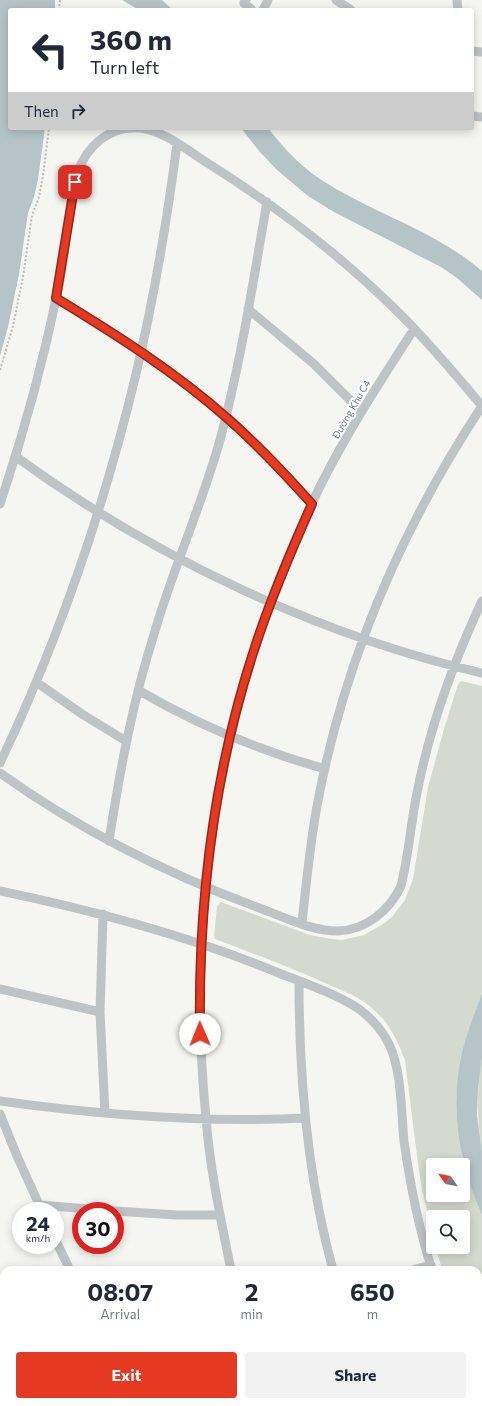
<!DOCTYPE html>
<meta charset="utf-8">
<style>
body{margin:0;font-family:Commissioner,sans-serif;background:#f2f2f3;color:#1f2937;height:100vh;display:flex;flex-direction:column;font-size:15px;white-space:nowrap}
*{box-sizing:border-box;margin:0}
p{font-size:13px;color:#747a83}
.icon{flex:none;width:22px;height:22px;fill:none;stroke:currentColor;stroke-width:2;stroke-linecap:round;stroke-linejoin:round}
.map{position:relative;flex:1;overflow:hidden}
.side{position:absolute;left:0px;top:1266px;width:482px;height:140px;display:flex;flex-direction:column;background:#fff;border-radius:12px 12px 0 0;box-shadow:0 2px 10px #0003}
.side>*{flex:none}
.top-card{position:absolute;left:8px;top:8px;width:466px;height:122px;border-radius:4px;box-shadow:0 2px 10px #0003;background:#fff;color:#1f2937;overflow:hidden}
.needle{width:26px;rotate:303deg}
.fabs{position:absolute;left:426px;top:1158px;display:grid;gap:8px}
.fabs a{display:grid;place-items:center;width:44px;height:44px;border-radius:4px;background:#fff;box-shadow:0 2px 10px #0003;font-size:20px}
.speed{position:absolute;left:12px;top:1202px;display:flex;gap:8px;font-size:20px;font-weight:700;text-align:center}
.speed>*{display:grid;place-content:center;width:52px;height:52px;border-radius:50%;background:#fff;box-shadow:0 2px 10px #0003;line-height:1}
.speed small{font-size:10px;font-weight:400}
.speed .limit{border:6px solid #d22;background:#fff;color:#111}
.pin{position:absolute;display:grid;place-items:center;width:34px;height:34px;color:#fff;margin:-17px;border-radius:8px;box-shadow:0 2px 6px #0006}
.me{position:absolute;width:44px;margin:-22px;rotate:359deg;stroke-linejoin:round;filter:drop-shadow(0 0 3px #0008)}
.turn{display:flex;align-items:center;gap:14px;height:84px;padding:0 16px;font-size:18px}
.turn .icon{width:52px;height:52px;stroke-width:2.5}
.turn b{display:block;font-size:28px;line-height:34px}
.then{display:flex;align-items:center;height:38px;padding:0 16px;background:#0003;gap:8px;font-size:15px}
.eta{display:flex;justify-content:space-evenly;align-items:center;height:68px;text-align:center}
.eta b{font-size:24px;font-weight:700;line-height:28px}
.primary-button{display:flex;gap:8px;margin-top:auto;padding:8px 16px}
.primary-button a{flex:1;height:46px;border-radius:4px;background:#e53a21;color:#fff;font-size:16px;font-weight:700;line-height:46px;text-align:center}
.primary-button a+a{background:#f2f2f3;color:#1f2937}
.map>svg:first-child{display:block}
.green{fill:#d5dad0;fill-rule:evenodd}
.water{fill:#b5c4c7}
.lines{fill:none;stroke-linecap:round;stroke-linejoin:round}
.path{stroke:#b8bbbd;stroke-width:2;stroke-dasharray:2 2;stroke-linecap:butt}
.minor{stroke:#bec3c6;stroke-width:9}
.route-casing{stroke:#952615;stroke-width:10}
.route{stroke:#e53a21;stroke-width:7}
.labels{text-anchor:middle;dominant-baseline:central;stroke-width:4;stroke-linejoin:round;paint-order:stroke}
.street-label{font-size:10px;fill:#647883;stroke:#fff}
</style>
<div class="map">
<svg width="482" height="1406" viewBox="0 0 482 1406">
<rect width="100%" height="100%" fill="#f5f5f1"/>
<!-- green -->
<path class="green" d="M 461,681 L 482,686 L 482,993 L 464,1046 L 458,1079 L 456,1099 L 457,1121 L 463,1160 L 469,1181 L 482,1215 L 482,1381 L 478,1371 L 478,1270 L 442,1270 L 436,1247 L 463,1247 L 463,1217 L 433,1217 L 433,1236 L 422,1190 L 418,1164 L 405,1060 C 398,1042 390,1024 375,1011 C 361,997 343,991 325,983 C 289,967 252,953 215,939 L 214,936 L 217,906 L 221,902 L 310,935 L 331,939 L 342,940 L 364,935 L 383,924 L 392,917 L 405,900 L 413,879 L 428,787 L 444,729 L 458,684 ZM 433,1165 L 463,1165 L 463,1195 L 433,1195 Z
M 482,1058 L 482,1151 C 477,1119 476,1090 482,1058 Z
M 0,1303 L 4,1304 L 4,1328 L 0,1320 Z
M 43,1402 L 131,1402 L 133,1406 L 46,1406 Z
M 285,1402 L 366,1402 L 368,1406 L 287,1406 Z
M 389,1402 L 471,1402 L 473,1406 L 391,1406 Z"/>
<!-- water -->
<path class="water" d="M 0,0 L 55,0 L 55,10 L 10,10 L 10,128 L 45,128 L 38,179 L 34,197 L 28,213 L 19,274 L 8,327 L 0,356 Z
M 122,0 L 162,0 L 173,10 L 139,10 Z
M 241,128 L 268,128 C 285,150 304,170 328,184 C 378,215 437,232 482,271 L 482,300 L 457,278 L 441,267 L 334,212 L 308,196 L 277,170 L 259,151 Z
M 482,993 L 482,1058 L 478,1088 L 477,1116 L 482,1151 L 482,1215 C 461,1167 450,1115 460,1063 C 464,1039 474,1016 482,993 Z"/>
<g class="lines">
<!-- path -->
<path class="path" d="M 59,10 L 60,0
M 0,370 L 13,326 L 23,277 L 32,215 L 39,197 L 43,175 L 49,128"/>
<!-- minor -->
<path class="minor" d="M 246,0 L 244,3 L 252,10
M 336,0 L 351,10
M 457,0 L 458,10
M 263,10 L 268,0
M 472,51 L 482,52
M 472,116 L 482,117
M 56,298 C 115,334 174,371 227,417 C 257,444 285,474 312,504
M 248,309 L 314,364 L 361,411
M 15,456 C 152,556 317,635 482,673
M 0,504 C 24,433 44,359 59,285 C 66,248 69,210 77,174 C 86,147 109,125 140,128 C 165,131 188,151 209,164 C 279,208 344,258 402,316 C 430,344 456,375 482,406
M 36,682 L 82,714 L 126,741
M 138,690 C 199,726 258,750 325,769
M 0,763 C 59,639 104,508 136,374 C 154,298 167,221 177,144
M 0,773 C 81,831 169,875 262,909 C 286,918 312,931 338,931 C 366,930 389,911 401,886 C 409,854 411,820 418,788 C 431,723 454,661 482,601
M 109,841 C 120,770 133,700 155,631 C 174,566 202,505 220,440 C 241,362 253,282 267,202
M 0,891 C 96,911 190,936 281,974 C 307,984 336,994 359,1009 C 371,1018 382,1030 389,1044 C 402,1071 401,1112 404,1141 C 410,1184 419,1229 432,1270
M 103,914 L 100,1012 L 105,1113
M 302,923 C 306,884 310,845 317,806 C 344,661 401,529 482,406
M 299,981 C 299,1078 307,1176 333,1270
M 0,989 L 100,1012
M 0,1101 C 100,1115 204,1123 305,1118
M 0,1114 L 17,1156 L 42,1211
M 39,1205 L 114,1211
M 115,1211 L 177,1215 L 220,1215
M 55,1239 L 70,1270
M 231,1270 C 221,1220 210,1170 206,1118 C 185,906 221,697 311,505 C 340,443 377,386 414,329
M 412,1270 L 431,1265
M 0,1292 L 4,1293
M 0,1340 L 4,1348
M 478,1396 L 482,1406
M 33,1402 L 35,1406
M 143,1402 L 145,1406
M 272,1402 L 273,1406
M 378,1402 L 379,1406"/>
</g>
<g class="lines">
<defs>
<path id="route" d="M 75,182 L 56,298 C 115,334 174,371 227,418 C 257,444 285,474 312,504 C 291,551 271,598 255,647 C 214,771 198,904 200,1034"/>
</defs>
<!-- route casing -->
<use href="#route" class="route-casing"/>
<!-- route -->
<use href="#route" class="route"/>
</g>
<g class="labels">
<!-- street labels -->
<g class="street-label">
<text transform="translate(351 409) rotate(-60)">Đường Khu C4</text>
</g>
</g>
</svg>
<div class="fabs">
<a><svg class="needle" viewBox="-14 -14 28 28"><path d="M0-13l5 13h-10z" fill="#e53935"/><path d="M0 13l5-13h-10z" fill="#747a83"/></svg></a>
<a><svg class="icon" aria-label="search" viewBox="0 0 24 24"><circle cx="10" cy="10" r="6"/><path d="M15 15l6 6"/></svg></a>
</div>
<div class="speed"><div>24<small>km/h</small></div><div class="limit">30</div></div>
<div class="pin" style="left:75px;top:182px;background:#d93025"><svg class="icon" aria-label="arrive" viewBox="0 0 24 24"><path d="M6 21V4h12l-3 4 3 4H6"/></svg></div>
<svg class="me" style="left:200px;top:1034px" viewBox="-20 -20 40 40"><circle r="19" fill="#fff"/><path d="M0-13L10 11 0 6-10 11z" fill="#e53a21"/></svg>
<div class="top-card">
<div class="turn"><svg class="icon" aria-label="left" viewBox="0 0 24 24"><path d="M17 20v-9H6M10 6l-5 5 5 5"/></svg><div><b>360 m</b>Turn left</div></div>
<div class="then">Then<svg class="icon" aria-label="right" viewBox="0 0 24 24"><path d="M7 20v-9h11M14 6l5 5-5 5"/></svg></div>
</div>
<section class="side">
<div class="eta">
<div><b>08:07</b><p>Arrival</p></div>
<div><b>2</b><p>min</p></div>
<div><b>650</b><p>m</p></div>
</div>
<div class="primary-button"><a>Exit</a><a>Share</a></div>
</section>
</div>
